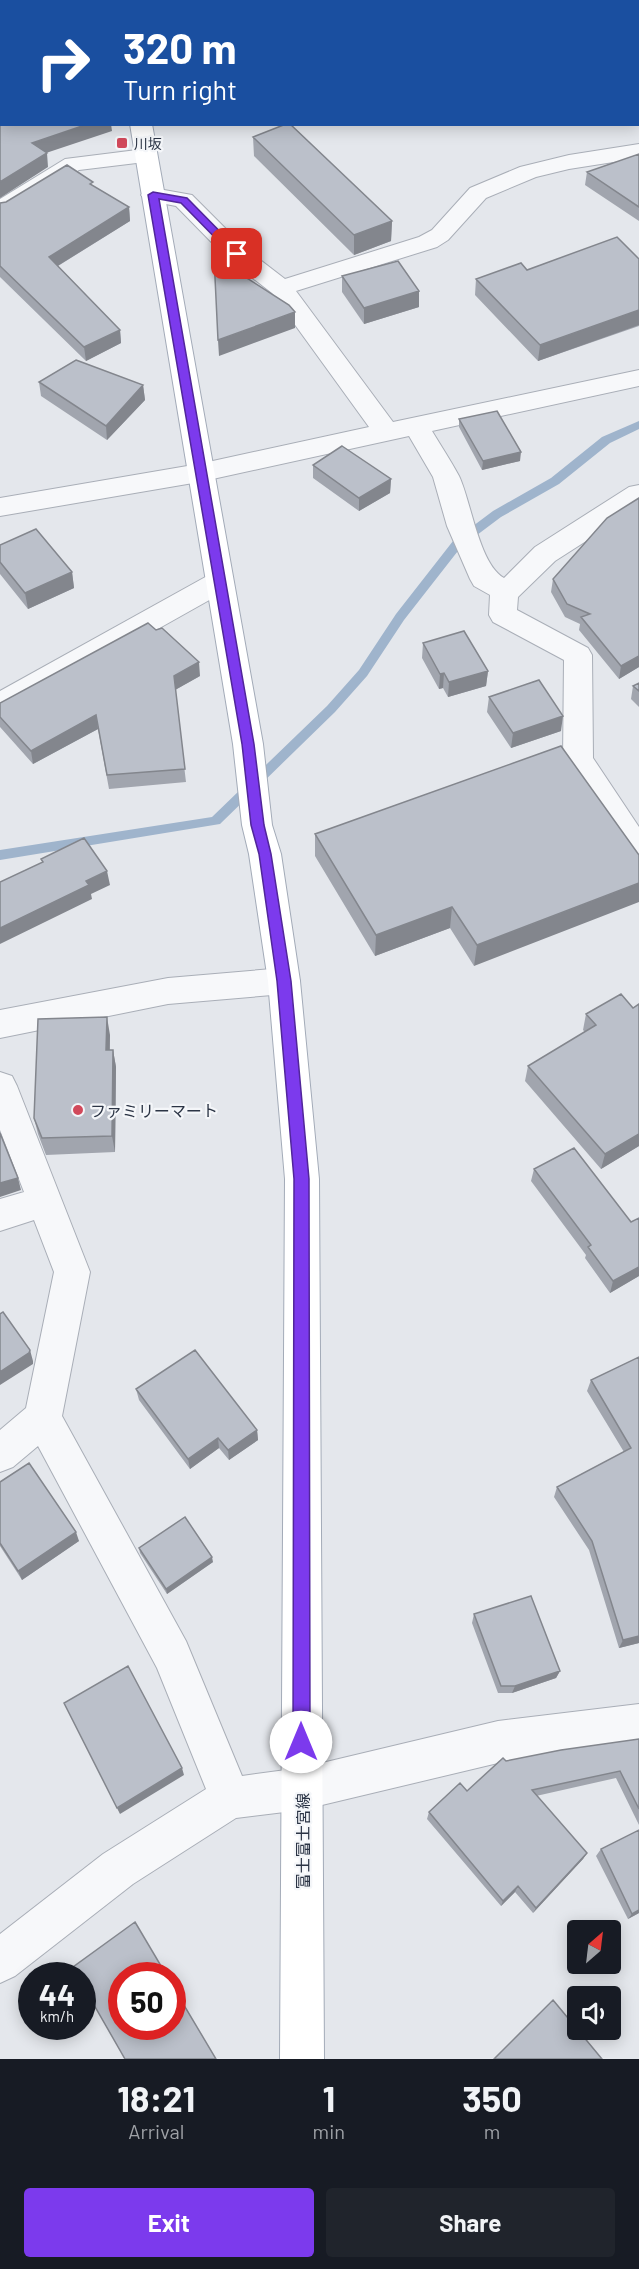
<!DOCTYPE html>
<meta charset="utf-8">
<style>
body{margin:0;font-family:Barlow,"Noto Sans JP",sans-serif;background:#20242c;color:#f1f3f6;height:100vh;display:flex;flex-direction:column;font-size:22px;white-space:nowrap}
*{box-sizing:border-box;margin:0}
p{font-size:20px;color:#9ea1a6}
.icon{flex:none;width:33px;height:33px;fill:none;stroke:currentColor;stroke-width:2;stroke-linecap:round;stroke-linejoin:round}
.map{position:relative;height:2059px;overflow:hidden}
.drawer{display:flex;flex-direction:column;background:#171b24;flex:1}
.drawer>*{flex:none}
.hud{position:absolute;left:0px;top:0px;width:639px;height:126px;box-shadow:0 3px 15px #0003;background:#1a4fa0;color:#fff;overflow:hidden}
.needle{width:39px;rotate:28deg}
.fabs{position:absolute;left:567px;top:1920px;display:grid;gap:12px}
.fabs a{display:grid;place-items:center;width:54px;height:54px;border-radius:6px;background:#171b24;box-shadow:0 3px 15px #0003;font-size:30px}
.speed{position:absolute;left:18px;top:1962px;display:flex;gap:12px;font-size:30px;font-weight:700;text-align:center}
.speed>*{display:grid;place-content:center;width:78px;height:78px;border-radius:50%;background:#171b24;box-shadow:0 3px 15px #0003;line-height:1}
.speed small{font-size:15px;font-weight:400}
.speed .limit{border:9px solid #d22;background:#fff;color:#111}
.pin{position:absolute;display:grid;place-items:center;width:51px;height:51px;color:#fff;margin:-26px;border-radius:12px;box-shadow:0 3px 9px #0006}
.me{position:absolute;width:66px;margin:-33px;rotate:0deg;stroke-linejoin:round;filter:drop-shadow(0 0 4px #0008)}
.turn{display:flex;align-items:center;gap:21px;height:126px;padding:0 24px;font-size:27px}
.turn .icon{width:78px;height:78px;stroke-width:2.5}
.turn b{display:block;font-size:42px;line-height:51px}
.eta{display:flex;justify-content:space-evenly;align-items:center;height:102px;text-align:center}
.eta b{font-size:36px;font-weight:700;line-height:42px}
.action{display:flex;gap:12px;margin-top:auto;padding:12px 24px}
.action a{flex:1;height:69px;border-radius:6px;background:#7c3aed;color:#fff;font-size:24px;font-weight:700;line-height:69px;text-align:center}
.action a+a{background:#20242c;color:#f1f3f6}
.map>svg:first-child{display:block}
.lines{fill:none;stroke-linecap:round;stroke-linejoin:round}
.stream{fill:#9fb4cc;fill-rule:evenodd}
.minor-casing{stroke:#a9aeb7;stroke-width:2}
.major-casing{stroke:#a3abb8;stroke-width:2}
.minor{fill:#f7f8fa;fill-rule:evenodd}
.major{fill:#fff;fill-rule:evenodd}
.wall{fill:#a1a5ae}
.shaded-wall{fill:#83868d}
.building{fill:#bbc0ca;stroke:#83868d;stroke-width:1.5}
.route{fill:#7c3aed;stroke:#51269a;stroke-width:1.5}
.poi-dot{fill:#d1495b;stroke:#f4f6f9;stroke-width:2}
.labels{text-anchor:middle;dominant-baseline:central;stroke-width:4.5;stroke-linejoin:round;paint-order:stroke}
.far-poi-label{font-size:14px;fill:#2b3445;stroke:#f4f6f9;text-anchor:start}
.poi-label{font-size:16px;fill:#2b3445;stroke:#f4f6f9;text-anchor:start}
.street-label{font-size:16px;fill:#2b3445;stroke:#f4f6f9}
</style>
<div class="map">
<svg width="639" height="2059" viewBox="0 0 639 2059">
<rect width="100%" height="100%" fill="#e4e7ec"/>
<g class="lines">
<!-- stream -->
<path class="stream" d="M 639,421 L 639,429 L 610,443 L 559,484 L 501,517 L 461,547 L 404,620 L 367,676 L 335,712 L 220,824 L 0,860 L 0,850 L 212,817 L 327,706 L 359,670 L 396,614 L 453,541 L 493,511 L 551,478 L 602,437 Z"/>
<defs>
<path id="minor" d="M 8,0 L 32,0 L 7,2 Z
M 638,103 L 639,103 L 639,119 L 638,118 Z
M 639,144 L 639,158 L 569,169 L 536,177 L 486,198 L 448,240 L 437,247 L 296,291 L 393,422 L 639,370 L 639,386 L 432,431 C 441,446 451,461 459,476 C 471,501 479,564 504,578 L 535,547 L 629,487 L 639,485 L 639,507 L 555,561 L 518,597 L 517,610 L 588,648 L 592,655 L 593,758 L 639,827 L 639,864 L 628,861 L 563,760 L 564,660 L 493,622 L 489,615 L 490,595 L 474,586 L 470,579 L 447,526 L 433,477 L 409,436 L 199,482 L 0,516 L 0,498 L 199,464 L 369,427 L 272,293 L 228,259 L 176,206 L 145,200 L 141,195 L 145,190 L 153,188 L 192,195 L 246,249 L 285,279 L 419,237 L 432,230 L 470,188 L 520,167 L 569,155 Z
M 145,149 L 153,151 L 157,156 L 153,161 L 79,170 L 8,214 L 0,216 L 0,199 L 65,159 Z
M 219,572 L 229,575 L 233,582 L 229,589 L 10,712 L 0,715 L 0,691 L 209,575 Z
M 284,968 L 295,972 L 300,981 L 295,990 L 284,994 L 168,1004 L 0,1038 L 0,1010 L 168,978 Z
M 0,1072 L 12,1076 L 17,1086 L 90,1272 L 62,1416 L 186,1641 L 242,1776 L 301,1768 L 498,1721 L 639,1704 L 639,1744 L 498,1763 L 301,1810 L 236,1818 L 133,1884 L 15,1976 L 0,1983 L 0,1934 L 103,1854 L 206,1789 L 157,1668 L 38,1446 L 13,1467 L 0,1472 L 0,1430 L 26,1408 L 54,1272 L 34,1220 L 0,1231 L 0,1199 L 24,1192 L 0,1130 Z"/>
<path id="major" d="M 110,0 L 132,0 L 132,2 L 110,2 Z
M 130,124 L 152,124 L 263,744 L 272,825 L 281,854 L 300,981 L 319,1179 L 324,2059 L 280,2059 L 285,1179 L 268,981 L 249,854 L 242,825 L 233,744 Z"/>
</defs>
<!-- minor casing -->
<use href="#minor" class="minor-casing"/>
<!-- major casing -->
<use href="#major" class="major-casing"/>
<!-- minor -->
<use href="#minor" class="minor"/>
<!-- major -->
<use href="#major" class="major"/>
</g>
<!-- wall -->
<path class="wall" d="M 275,0 L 373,0 L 375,2 L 275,2 Z
M 595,0 L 639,0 L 639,55 L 638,55 L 638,58 L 639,59 L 639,86 L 638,85 L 638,2 L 598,2 Z
M 253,137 L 392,221 L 391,241 L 354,255 L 254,156 Z
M 639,154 L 639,221 L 585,185 L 587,172 Z
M 94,187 L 129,207 L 130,221 L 58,266 L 120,330 L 121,343 L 86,361 L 0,277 L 0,203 Z
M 639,259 L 639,326 L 538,361 L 475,295 L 476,279 L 527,270 Z
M 342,276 L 419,291 L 419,307 L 364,324 L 342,292 Z
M 39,382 L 143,385 L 145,400 L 107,440 L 41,396 Z
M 459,419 L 520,461 L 482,470 L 459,427 Z
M 313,465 L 391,479 L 390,493 L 359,511 L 313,478 Z
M 639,498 L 639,667 L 619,679 L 579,630 L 580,624 L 565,617 L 551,592 L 553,579 Z
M 0,545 L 72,572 L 74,588 L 28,609 L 0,574 Z
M 423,643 L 488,671 L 486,686 L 448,697 L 443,688 L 439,689 L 422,658 Z
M 200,676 L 175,690 L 186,782 L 109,789 L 98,729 L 33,764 L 0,727 L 0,703 Z
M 639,683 L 639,707 L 631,699 L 633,686 Z
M 489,697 L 561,731 L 511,748 L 487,712 Z
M 561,746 L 474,966 L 450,928 L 375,956 L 315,856 L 315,834 Z
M 639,1004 L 639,1146 L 601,1169 L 525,1081 L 528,1066 L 585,1032 L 583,1030 L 586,1014 L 633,1008 Z
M 110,1035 L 110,1050 L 113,1050 L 116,1067 L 115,1152 L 46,1155 L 38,1134 L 34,1118 Z
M 534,1169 L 631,1222 L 639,1218 L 639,1276 L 610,1293 L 585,1258 L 586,1255 L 531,1181 Z
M 639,1357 L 639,1643 L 619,1648 L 589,1550 L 554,1497 L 557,1487 L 624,1452 L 587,1391 L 591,1380 Z
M 136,1389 L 257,1430 L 258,1440 L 229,1460 L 219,1448 L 190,1469 L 139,1400 Z
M 0,1482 L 79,1541 L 22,1580 L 0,1546 Z
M 139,1548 L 213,1562 L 167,1594 L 140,1553 Z
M 474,1614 L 560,1671 L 556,1678 L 512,1693 L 498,1693 L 472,1623 Z
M 639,1739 L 639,1825 L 616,1778 L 536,1796 L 587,1853 L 583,1859 L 533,1913 L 515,1892 L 501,1906 L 427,1819 L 429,1812 L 467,1791 L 506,1761 Z
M 639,1830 L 639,1913 L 628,1919 L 596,1856 L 601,1849 Z"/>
<!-- shaded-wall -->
<path class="shaded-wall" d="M 88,124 L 111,124 L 112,131 L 34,157 L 32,143 Z
M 47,153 L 48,167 L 0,198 L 0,182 Z
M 129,207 L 130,221 L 51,270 L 49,257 Z
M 392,221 L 391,241 L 354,255 L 354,235 Z
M 419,291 L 419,307 L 364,324 L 364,308 Z
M 639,310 L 639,325 L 538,361 L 540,345 Z
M 295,312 L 295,328 L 219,356 L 218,340 Z
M 120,330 L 121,343 L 86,361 L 84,347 Z
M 143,385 L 145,400 L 107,440 L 106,426 Z
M 521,452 L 520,461 L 482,470 L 483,461 Z
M 391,479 L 390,493 L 359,511 L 359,498 Z
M 72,572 L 74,588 L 28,609 L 25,593 Z
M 639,656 L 639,667 L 619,679 L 621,666 Z
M 199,662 L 200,676 L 175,690 L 174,676 Z
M 488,671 L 486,686 L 448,697 L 449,682 Z
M 444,673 L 443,688 L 439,689 L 440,674 Z
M 96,715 L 98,729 L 33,764 L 31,751 Z
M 563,716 L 561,731 L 511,748 L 513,733 Z
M 107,871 L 110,885 L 91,894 L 92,899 L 0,944 L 0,928 L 86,881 Z
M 639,883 L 639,902 L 474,966 L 477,945 Z
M 452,907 L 450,928 L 375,956 L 376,935 Z
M 107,1017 L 110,1035 L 109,1068 L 106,1050 Z
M 113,1050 L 116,1067 L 115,1152 L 112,1136 Z
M 639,1134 L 639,1146 L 601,1169 L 605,1154 Z
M 18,1178 L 21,1190 L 0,1197 L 0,1183 Z
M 639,1267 L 639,1276 L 610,1293 L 613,1281 Z
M 30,1350 L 33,1361 L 33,1364 L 0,1385 L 0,1372 Z
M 257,1430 L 258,1440 L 229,1460 L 228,1450 Z
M 218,1438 L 219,1448 L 190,1469 L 188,1459 Z
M 76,1532 L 79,1541 L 22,1580 L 18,1571 Z
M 212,1557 L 213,1562 L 167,1594 L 166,1589 Z
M 639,1636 L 639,1643 L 619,1648 L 623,1640 Z
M 560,1671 L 556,1678 L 512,1693 L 515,1686 Z
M 182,1768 L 184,1775 L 120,1814 L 117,1808 Z
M 587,1853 L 583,1859 L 533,1913 L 536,1908 Z
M 518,1886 L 515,1892 L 501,1906 L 503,1901 Z
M 639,1910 L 639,1913 L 628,1919 L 632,1914 Z"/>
<!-- building -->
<path class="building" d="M 285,0 L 373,0 L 375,2 L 287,2 Z
M 602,0 L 639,0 L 639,42 L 638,58 L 639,59 L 639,71 L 638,70 L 638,2 L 599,2 Z
M 0,41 L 2,41 L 2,124 L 88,124 L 32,143 L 47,153 L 0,182 Z
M 286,124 L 290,124 L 392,221 L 354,235 L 253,137 Z
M 639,154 L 639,207 L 587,172 Z
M 67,165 L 93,182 L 90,184 L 129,207 L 49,257 L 120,330 L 84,347 L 0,266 L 0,203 L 6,202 Z
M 617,237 L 639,259 L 639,310 L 540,345 L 476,279 L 521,263 L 527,270 Z
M 214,257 L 289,305 L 295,312 L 218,340 Z
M 398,261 L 419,291 L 364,308 L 342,276 Z
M 76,360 L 143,385 L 106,426 L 39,382 Z
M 497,411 L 521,452 L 483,461 L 459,419 Z
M 342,446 L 391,479 L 359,498 L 313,465 Z
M 639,498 L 639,656 L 621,666 L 581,617 L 590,614 L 567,604 L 553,579 L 607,518 Z
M 36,529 L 72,572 L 25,593 L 0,562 L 0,545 Z
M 148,623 L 156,630 L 162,628 L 199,662 L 174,676 L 185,769 L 107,775 L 96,715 L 31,751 L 0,717 L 0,703 Z
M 464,631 L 488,671 L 449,682 L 444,673 L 440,674 L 423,643 Z
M 539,680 L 563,716 L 513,733 L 489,697 Z
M 639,683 L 639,691 L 633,686 Z
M 561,746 L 639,855 L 639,883 L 477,945 L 452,907 L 376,935 L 315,834 Z
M 84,838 L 107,871 L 86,881 L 89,885 L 0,928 L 0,882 L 43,862 L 41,859 Z
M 621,994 L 633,1008 L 639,1004 L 639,1134 L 605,1154 L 528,1066 L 596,1025 L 586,1014 Z
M 107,1017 L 106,1050 L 113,1050 L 112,1136 L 42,1138 L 34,1118 L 38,1019 Z
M 0,1133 L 18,1178 L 0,1183 Z
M 574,1148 L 631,1222 L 639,1218 L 639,1267 L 613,1281 L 588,1247 L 591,1245 L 534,1169 Z
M 3,1312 L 30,1350 L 29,1353 L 0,1372 L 0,1314 Z
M 195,1350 L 257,1430 L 228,1450 L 218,1438 L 188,1459 L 136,1389 Z
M 639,1357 L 639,1636 L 623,1640 L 592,1541 L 557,1487 L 631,1448 L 591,1380 Z
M 29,1463 L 76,1532 L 18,1571 L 0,1543 L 0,1482 Z
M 185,1517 L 212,1557 L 166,1589 L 139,1548 Z
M 531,1596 L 560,1671 L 515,1686 L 501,1686 L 474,1614 Z
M 128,1666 L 182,1768 L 117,1808 L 64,1703 Z
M 639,1739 L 639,1809 L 620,1771 L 532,1790 L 587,1853 L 536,1908 L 518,1886 L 503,1901 L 429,1812 L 460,1783 L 467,1791 L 503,1758 L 506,1761 L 561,1750 Z
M 639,1830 L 639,1910 L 632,1914 L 601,1849 Z
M 135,1922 L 167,1976 L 122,1976 L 122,2026 L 172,2026 L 172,1985 L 216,2059 L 125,2059 L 82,1984 L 82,1976 L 78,1976 L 73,1967 Z
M 553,2000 L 602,2059 L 494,2059 Z"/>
<!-- route -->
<path class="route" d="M 153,192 L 187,198 L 242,254 L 234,257 L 181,203 L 159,199 L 254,744 L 264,825 L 271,854 L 291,981 L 309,1179 L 310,1742 L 307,1748 L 301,1750 L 295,1748 L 293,1742 L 294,1179 L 277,981 L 259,854 L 251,825 L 242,744 L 148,195 Z"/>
<!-- markers -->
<g class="poi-dot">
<rect x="116" y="137" width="12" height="12" rx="3"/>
<circle cx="78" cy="1110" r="6"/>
</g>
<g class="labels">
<!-- far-poi labels -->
<g class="far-poi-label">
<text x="134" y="143">川坂</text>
</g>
<!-- poi labels -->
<g class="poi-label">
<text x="90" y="1110">ファミリーマート</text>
</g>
<!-- street labels -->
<g class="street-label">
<text transform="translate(302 1841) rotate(-90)">富士富士宮線</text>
</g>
</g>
</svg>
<div class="fabs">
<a><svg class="needle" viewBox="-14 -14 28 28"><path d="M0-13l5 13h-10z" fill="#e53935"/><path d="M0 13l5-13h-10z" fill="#9ea1a6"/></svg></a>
<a><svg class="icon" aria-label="sound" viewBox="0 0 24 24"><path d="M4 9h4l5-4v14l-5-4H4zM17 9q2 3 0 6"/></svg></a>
</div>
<div class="speed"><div>44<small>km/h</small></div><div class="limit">50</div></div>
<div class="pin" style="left:237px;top:254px;background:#d93025"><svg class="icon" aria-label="arrive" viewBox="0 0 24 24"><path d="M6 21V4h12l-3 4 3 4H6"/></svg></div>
<svg class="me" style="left:301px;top:1742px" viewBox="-20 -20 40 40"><circle r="19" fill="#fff"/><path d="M0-13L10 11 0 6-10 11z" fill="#7c3aed"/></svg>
<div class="hud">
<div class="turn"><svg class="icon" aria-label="right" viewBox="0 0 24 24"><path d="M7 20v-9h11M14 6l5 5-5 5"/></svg><div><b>320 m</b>Turn right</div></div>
</div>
</div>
<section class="drawer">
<div class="eta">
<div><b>18:21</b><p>Arrival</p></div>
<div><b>1</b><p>min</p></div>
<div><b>350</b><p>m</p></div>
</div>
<div class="action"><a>Exit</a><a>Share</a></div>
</section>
